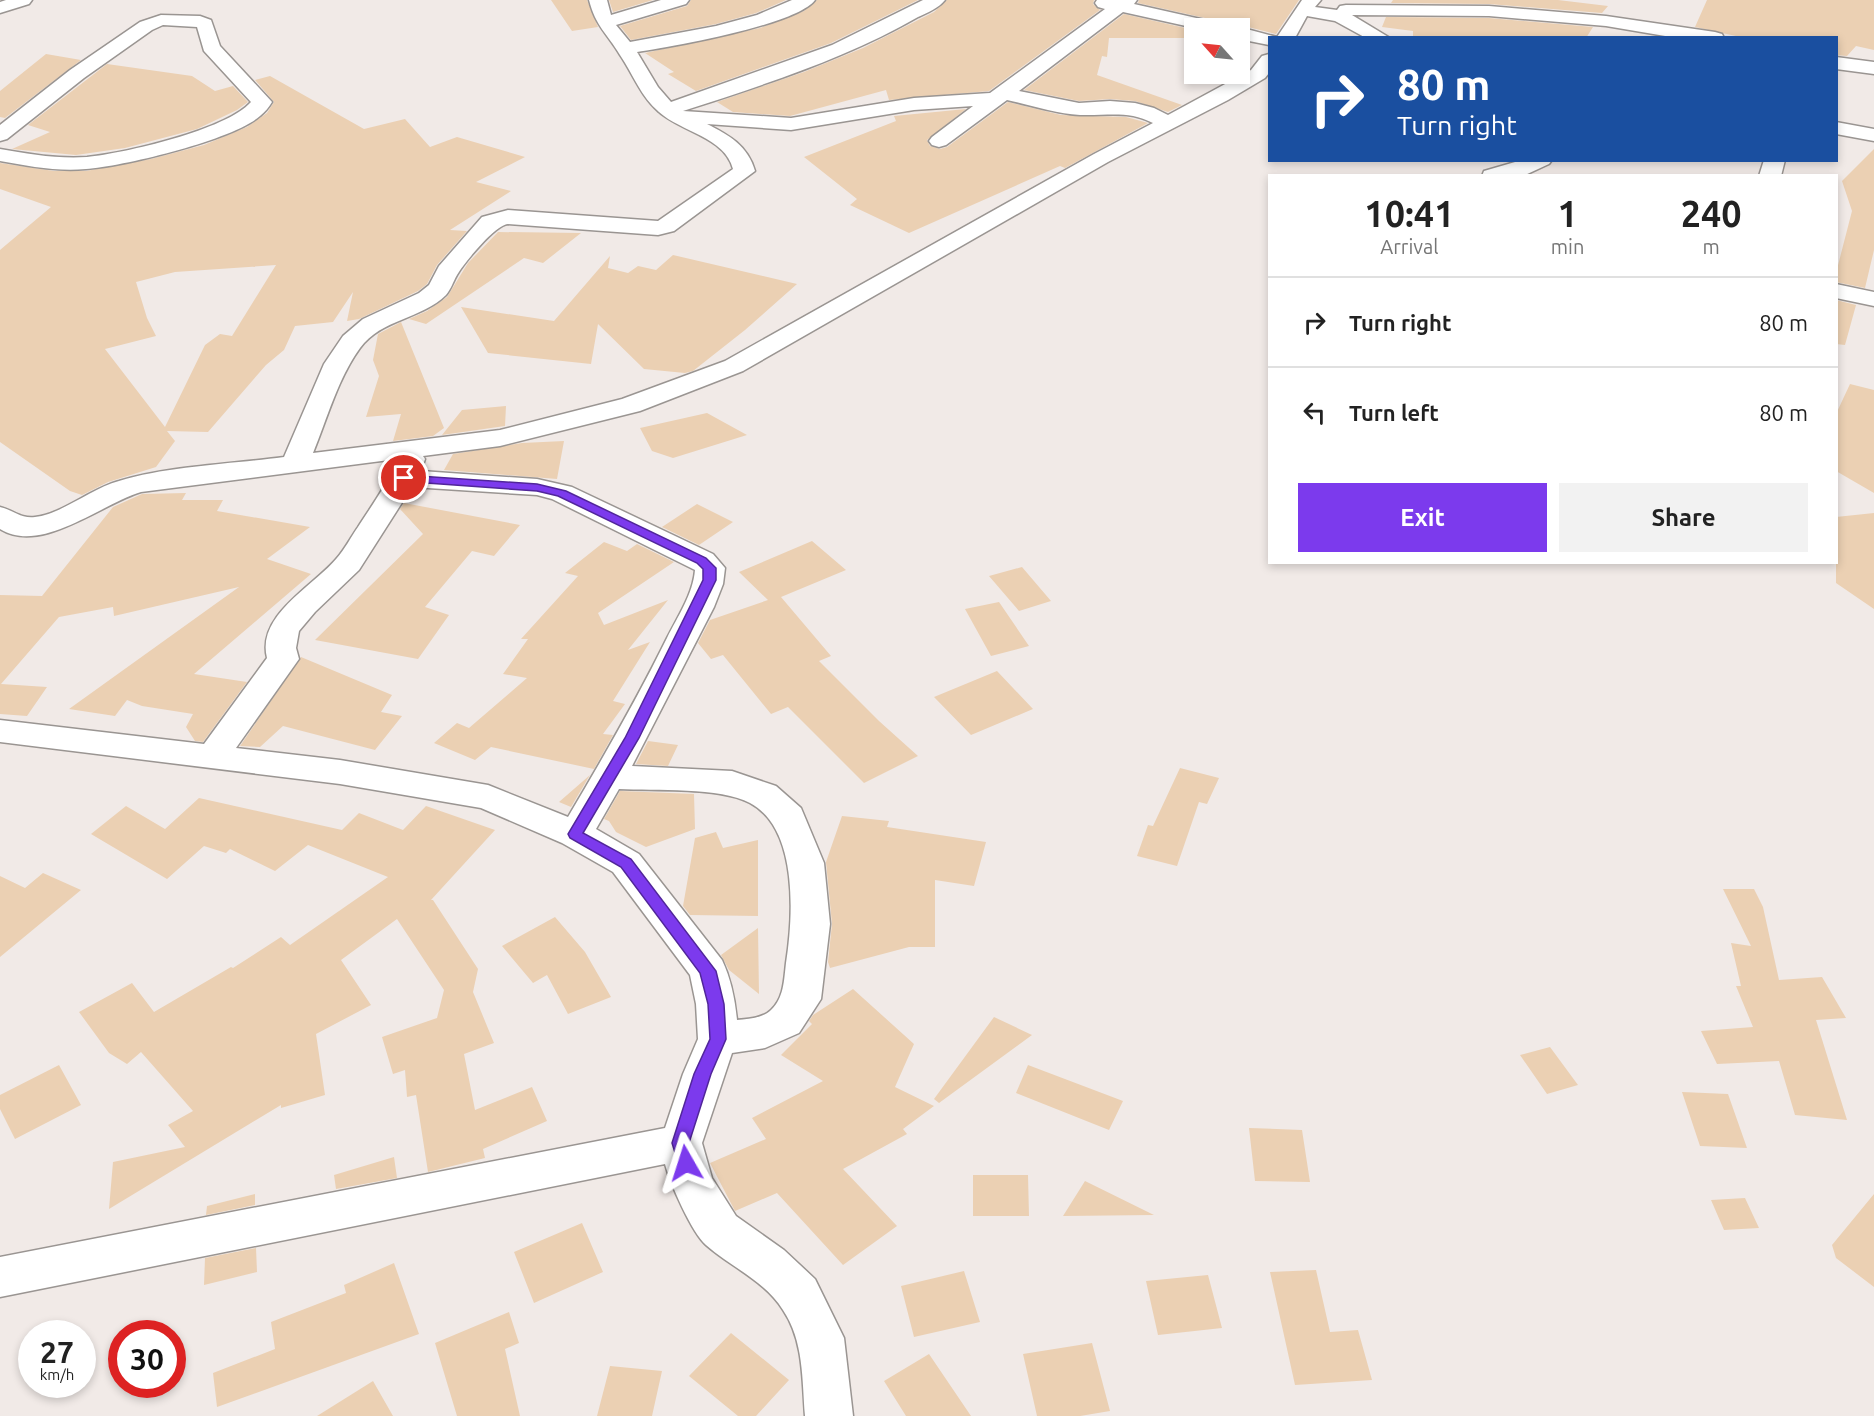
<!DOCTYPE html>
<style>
body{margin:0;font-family:Ubuntu,sans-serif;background:#f2f2f2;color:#222;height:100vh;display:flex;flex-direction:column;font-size:22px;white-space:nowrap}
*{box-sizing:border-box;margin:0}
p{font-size:20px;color:#767676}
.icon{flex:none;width:33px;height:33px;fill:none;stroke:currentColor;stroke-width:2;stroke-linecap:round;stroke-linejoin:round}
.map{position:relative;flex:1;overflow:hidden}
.drawer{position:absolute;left:1268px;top:174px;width:570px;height:390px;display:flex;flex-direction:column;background:#fff;border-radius:0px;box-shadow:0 3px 9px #0003}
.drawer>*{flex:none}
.hud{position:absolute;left:1268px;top:36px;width:570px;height:126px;border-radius:0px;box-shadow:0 3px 9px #0003;background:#1a4fa0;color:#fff;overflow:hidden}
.needle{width:39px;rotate:297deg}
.fabs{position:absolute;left:1184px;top:18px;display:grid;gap:12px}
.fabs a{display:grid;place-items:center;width:66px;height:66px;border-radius:0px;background:#fff;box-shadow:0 3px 9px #0003;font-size:30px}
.speed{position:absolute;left:18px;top:1320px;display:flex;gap:12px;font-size:30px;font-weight:700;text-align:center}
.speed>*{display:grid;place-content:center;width:78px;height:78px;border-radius:50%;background:#fff;box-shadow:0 3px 9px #0003;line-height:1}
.speed small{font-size:15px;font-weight:400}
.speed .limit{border:9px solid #d22;background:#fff;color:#111}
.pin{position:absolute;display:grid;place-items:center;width:51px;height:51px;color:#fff;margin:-26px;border:3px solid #fff;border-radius:50%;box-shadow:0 2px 6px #0007}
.me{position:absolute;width:66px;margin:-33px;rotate:354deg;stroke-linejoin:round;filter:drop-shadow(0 0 4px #0008)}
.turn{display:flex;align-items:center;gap:21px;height:126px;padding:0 30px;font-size:27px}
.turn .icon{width:78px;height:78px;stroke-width:2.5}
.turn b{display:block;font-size:42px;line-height:51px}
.eta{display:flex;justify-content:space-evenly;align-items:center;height:102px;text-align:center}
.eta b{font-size:36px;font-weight:700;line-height:42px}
.cta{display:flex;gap:12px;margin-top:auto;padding:12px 30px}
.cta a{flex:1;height:69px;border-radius:0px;background:#7c3aed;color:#fff;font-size:24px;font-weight:700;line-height:69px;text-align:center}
.cta a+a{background:#f2f2f2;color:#222}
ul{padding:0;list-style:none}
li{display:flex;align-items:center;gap:18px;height:90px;padding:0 30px;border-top:2px solid #e0e0e0}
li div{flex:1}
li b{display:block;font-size:22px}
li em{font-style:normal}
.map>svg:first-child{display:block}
.building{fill:#ebd0b3;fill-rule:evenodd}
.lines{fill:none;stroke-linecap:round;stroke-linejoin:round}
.minor-casing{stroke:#9a9592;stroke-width:3}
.minor{fill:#fff;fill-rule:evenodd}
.route{fill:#7c3aed;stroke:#51269a;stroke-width:1.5}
</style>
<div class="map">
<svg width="1874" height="1416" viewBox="0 0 1874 1416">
<rect width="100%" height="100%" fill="#f1eae7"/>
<!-- building -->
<path class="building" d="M 551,0 L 587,0 L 598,27 L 572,31 Z
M 609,0 L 653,0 L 613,12 Z
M 691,0 L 786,0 L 756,13 L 716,24 L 631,40 L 620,26 L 687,6 Z
M 817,0 L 918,0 L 831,43 L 696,91 L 668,74 L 674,72 L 645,53 L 760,28 L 804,11 Z
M 947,0 L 1094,0 L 1093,4 L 1100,10 L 989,91 L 889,100 L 886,90 L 790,116 L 733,112 L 717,102 L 804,72 L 863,48 L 934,12 Z
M 1139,0 L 1299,0 L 1276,34 L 1240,25 L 1228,28 L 1223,22 L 1138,3 Z
M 1393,0 L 1558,0 L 1608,6 L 1602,13 L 1489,4 L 1391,3 Z
M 1707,0 L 1874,0 L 1874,50 L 1856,46 L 1847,56 L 1836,55 L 1836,38 L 1745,38 L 1695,27 Z
M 1124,14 L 1194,30 L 1194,38 L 1109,38 L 1107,57 L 1102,56 L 1097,75 L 1182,105 L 1168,112 L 1135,101 L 1110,99 L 1079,101 L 1024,90 Z
M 1386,17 L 1489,18 L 1593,27 L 1586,38 L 1413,38 L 1413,31 L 1382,27 Z
M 46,54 L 81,60 L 5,118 L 0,117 L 0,91 Z
M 107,64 L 192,76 L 215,91 L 233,86 L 248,102 L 237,110 L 197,129 L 125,148 L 76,155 L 12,149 L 50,132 L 28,125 Z
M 270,76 L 364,129 L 405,119 L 430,147 L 457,137 L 525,157 L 476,182 L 511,191 L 450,230 L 467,231 L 437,265 L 427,284 L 418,291 L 359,319 L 347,321 L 353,292 L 333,322 L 295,326 L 284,350 L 266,365 L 208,432 L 167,431 L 175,441 L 156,467 L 108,482 L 82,495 L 70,491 L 0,442 L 0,250 L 51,207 L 0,189 L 0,163 L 54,171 L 86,171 L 151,159 L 204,145 L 247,127 L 267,113 L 274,102 L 255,80 ZM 276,265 L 232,336 L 220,334 L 205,345 L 165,427 L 105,349 L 156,336 L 147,318 L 136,282 L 175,272 Z
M 1008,102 L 1061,115 L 1126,117 L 1148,123 L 1065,168 L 1060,166 L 909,233 L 850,205 L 857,199 L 804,157 L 896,121 L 894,116 L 966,109 L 927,140 L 930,146 L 940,149 L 947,147 Z
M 1874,149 L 1874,250 L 1865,288 L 1836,282 L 1836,273 L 1852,211 L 1842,181 Z
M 498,232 L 581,233 L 543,263 L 524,258 L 426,324 L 409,319 L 427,311 L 447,297 L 468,263 Z
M 673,255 L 797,284 L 745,330 L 693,371 L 685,373 L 644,369 L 598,324 L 591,364 L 488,353 L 461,307 L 554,321 L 610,256 L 608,268 L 628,273 L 638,266 L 656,270 Z
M 1836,300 L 1856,305 L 1845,345 L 1836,344 Z
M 401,322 L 444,428 L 433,436 L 393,441 L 401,414 L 366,417 L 379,376 L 373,360 L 378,334 Z
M 1850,384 L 1874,390 L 1874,493 L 1836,471 L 1836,414 Z
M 506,406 L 505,426 L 442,435 L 462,410 Z
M 707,413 L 747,435 L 673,458 L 652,451 L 640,428 Z
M 564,441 L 557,479 L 444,470 L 453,454 L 522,443 Z
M 186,493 L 182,500 L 223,500 L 217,511 L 310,527 L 267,559 L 311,574 L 194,674 L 247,682 L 203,742 L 195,741 L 186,727 L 193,714 L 142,706 L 127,700 L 115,716 L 69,709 L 239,587 L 114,616 L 113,607 L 59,617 L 1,684 L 47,687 L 27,716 L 0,714 L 0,595 L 42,596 L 113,507 L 142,494 Z
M 404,503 L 520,525 L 494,556 L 472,551 L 425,607 L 449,615 L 418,659 L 315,640 L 423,534 L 400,509 Z
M 697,504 L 733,522 L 699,545 L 662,527 Z
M 1874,513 L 1874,609 L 1836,583 L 1836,517 Z
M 812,541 L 846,570 L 781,597 L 831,656 L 819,661 L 879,721 L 918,756 L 864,783 L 788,707 L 771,714 L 723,655 L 711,659 L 698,643 L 710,620 L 768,600 L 739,572 Z
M 604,542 L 627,551 L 637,544 L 674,562 L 598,613 L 604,625 L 668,600 L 628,650 L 650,642 L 613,701 L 625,704 L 603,734 L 613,735 L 594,769 L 491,747 L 475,760 L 434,743 L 457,723 L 469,728 L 527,678 L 503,674 L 528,639 L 521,639 L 578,576 L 565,573 Z
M 1022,567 L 1051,601 L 1019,611 L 989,576 Z
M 999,602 L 1029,646 L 991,656 L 965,609 Z
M 301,657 L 392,695 L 381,712 L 402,716 L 375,750 L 283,726 L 260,747 L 240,746 Z
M 997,671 L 1033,709 L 971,735 L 934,697 Z
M 648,741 L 678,745 L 668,766 L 636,764 Z
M 1180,768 L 1219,778 L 1207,804 L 1199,802 L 1177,866 L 1137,856 L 1148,825 L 1153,826 Z
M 590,775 L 571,807 L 559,802 Z
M 620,791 L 694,794 L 695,829 L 646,847 L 616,832 L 609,821 L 604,819 Z
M 199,798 L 342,830 L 359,813 L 403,830 L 426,806 L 495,830 L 431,900 L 433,900 L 478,969 L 473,992 L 494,1043 L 464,1054 L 475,1110 L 532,1087 L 547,1121 L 483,1149 L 485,1158 L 428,1172 L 416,1095 L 407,1097 L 405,1070 L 393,1074 L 382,1037 L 437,1018 L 444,990 L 397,919 L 341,960 L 371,1005 L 316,1034 L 325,1095 L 281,1108 L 281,1105 L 109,1209 L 113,1162 L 185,1147 L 168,1125 L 193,1111 L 141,1052 L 127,1064 L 109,1053 L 79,1012 L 132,983 L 154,1012 L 231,967 L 233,968 L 281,937 L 290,945 L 388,877 L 308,845 L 275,871 L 230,849 L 226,853 L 204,846 L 167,879 L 91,834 L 126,806 L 165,829 Z
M 842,816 L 889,821 L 887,827 L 986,842 L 974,886 L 935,880 L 935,947 L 909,947 L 830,968 L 828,962 L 832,924 L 826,862 Z
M 716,832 L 723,848 L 758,840 L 758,916 L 690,915 L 683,906 L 695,838 Z
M 43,873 L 81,890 L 0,957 L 0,876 L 25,888 Z
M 1723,889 L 1754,889 L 1763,907 L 1779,980 L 1822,977 L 1846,1018 L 1816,1020 L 1847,1120 L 1795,1115 L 1779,1061 L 1717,1064 L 1701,1031 L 1753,1027 L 1736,986 L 1741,986 L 1731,943 L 1751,946 Z
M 555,917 L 585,952 L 611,997 L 568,1014 L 547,975 L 533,983 L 502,946 Z
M 758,928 L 759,994 L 729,970 L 721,955 Z
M 853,989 L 914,1044 L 895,1087 L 934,1106 L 903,1129 L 907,1134 L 843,1169 L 897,1226 L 843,1265 L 777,1193 L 735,1211 L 710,1163 L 766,1139 L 752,1118 L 823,1081 L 781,1055 L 812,1024 L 809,1021 L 813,1015 Z
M 994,1017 L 1032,1035 L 939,1103 L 934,1099 Z
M 1550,1047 L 1578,1085 L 1547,1094 L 1520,1055 Z
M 59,1065 L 81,1105 L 15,1139 L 0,1109 L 0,1095 Z
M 1028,1065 L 1123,1101 L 1109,1130 L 1016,1093 Z
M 1682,1092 L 1728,1094 L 1747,1148 L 1700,1146 Z
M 1249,1128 L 1302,1130 L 1310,1182 L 1255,1181 Z
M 394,1157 L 397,1178 L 336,1189 L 334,1175 Z
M 973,1175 L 1028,1175 L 1029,1216 L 973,1216 Z
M 1085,1181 L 1154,1215 L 1063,1216 Z
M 255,1194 L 255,1205 L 206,1215 L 207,1206 Z
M 1874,1194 L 1874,1287 L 1836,1258 L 1832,1245 Z
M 1745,1198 L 1759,1228 L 1724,1230 L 1711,1200 Z
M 582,1223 L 603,1272 L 534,1303 L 514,1252 Z
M 256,1248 L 257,1272 L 204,1285 L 205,1258 Z
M 394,1263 L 419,1334 L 217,1407 L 213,1373 L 275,1349 L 271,1322 L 346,1293 L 344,1285 Z
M 1316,1270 L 1330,1332 L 1358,1330 L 1372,1380 L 1295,1385 L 1270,1272 Z
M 964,1271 L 980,1322 L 914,1337 L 901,1286 Z
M 1208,1275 L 1222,1328 L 1158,1335 L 1146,1281 Z
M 509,1312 L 519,1343 L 505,1349 L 520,1416 L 457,1416 L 435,1343 Z
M 731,1333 L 789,1380 L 756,1416 L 738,1416 L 689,1376 Z
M 1092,1343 L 1110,1411 L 1080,1416 L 1037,1416 L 1023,1354 Z
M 929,1354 L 971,1416 L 906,1416 L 884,1381 Z
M 610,1366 L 662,1371 L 652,1416 L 597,1416 Z
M 373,1381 L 393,1416 L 317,1416 Z"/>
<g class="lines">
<defs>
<path id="minor" d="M 6,0 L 32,0 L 29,4 L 0,13 L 0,2 Z
M 589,0 L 607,0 L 611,15 L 661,0 L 689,0 L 686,4 L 616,25 L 630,42 L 716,26 L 757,15 L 792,0 L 815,0 C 797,25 670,47 637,52 L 658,87 L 671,102 L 832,45 L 923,0 L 945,0 C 939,8 927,13 918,17 C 845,59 763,85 683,111 L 791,118 L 914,98 L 990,93 L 1105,9 L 1098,7 L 1095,3 L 1097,0 L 1137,0 L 1134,4 L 1223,24 L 1226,28 L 1195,28 L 1123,12 L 1019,91 L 1079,103 L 1110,101 L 1135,103 L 1154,108 L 1168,115 L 1251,70 L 1262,56 L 1269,54 L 1269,73 L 1265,78 L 1228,100 L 1108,162 L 743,371 L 640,411 L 500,446 L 423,456 L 425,459 L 421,471 L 537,479 L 572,487 L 713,554 L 725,568 L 723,584 L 714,607 L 632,766 L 732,771 L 776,786 L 801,808 L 824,863 L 830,924 L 821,999 L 799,1033 L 765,1048 L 732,1053 L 702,1143 L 712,1178 L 736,1216 L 784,1250 L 815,1279 L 844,1338 L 853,1416 L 805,1416 C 802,1380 804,1341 783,1310 C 765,1281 731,1267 706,1245 C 692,1233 670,1183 665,1164 L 0,1297 L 0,1257 L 665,1128 L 683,1074 L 698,1039 L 696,1004 L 690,975 L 613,872 L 562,843 L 481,808 L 340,784 L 0,742 L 0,720 L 204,744 L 267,658 C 256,615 314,586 337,558 C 345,549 351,537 358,527 C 372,505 388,484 397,459 L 141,492 C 101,504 41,555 0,529 L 0,507 C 13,510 21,519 35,517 C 60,515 92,488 119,481 C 168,466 233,464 284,457 L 324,364 L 343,336 L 363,319 L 419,293 L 429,285 L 439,266 L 482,217 L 508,210 L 658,221 L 733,169 C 725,137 681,132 659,112 C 641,97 633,74 620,55 C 607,33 596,27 589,0 ZM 1007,100 C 1030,105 1056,114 1080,115 C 1107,116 1128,110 1153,123 L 1094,154 L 725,361 L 622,399 L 500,430 L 313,453 C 327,419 338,378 360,348 C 381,319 422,319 446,295 C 451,289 453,282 457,275 C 464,263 495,225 508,224 L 658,235 L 674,231 L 755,171 C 748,146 729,135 707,124 L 791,130 L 914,110 L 973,106 L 932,137 L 929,141 L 932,145 L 939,147 L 946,145 ZM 412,487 L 537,495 L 552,499 L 695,570 C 693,594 678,616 667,638 C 637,699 603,758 568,817 L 488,785 L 340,760 L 236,748 L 299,659 L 296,648 L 299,631 L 315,612 L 359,570 ZM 619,789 C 654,791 721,787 750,803 C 799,829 793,918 786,963 C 784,980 784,998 771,1010 C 763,1018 748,1019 737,1020 C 735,1000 731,979 722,960 L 639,854 L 596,829 Z
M 1302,0 L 1321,0 L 1315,7 L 1337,10 L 1340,6 L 1346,5 L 1489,6 L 1606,16 L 1715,32 L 1722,34 L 1724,38 L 1677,38 L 1606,26 L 1489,16 L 1352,15 L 1390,38 L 1366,38 L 1335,21 L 1307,16 L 1295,38 L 1269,38 L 1269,45 L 1239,39 L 1239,28 L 1235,28 L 1239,27 L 1277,37 Z
M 161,15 L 200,16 L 211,20 L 220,46 L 272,102 C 269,107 265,112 260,116 C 233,140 124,166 86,169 C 58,172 28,166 0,161 L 0,149 C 28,154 58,159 87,157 C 125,153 226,130 251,102 L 204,51 L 197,27 L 163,25 L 152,30 L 84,78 L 7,139 L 0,141 L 0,125 L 70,70 L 140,22 Z
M 1836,57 L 1874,62 L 1874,74 L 1836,69 Z
M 1836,122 L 1874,129 L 1874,141 L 1836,134 Z
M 1522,160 L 1552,160 L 1549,164 L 1523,176 L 1482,176 L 1484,171 Z
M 1764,160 L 1785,160 L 1781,176 L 1759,176 Z
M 1836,284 L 1874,292 L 1874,306 L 1836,298 Z"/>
</defs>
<!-- minor casing -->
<use href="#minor" class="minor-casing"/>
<!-- minor -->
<use href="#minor" class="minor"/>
</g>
<!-- route -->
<path class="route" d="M 404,475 L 537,484 L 566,491 L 706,558 L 716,568 L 716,580 L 639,738 L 583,833 L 631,859 L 716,971 L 724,1004 L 726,1039 L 711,1074 L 689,1143 L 695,1163 L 693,1169 L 686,1171 L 680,1169 L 672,1143 L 694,1074 L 710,1039 L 708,1004 L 700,973 L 621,867 L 570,838 L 568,834 L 625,738 L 703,580 L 703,569 L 697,563 L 558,496 L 537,491 L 399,481 L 398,478 Z"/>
</svg>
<div class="fabs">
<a><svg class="needle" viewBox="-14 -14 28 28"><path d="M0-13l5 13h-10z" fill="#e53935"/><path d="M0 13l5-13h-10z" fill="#767676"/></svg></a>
</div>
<div class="speed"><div>27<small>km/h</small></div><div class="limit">30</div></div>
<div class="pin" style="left:404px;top:478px;background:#d93025"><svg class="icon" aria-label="arrive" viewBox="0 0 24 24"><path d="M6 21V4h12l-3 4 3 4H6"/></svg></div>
<svg class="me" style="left:686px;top:1163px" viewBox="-20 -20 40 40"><path d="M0-17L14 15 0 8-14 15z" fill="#7c3aed" stroke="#fff" stroke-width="4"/></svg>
<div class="hud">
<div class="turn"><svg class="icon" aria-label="right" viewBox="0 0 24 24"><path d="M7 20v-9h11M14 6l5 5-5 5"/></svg><div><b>80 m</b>Turn right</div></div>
</div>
<section class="drawer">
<div class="eta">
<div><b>10:41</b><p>Arrival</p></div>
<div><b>1</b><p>min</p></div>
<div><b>240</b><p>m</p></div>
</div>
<ul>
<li><svg class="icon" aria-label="right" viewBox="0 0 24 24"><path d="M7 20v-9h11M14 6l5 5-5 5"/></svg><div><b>Turn right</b></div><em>80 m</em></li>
<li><svg class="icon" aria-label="left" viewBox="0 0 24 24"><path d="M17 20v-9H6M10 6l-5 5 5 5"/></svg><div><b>Turn left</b></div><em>80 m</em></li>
</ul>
<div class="cta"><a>Exit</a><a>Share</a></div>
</section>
</div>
